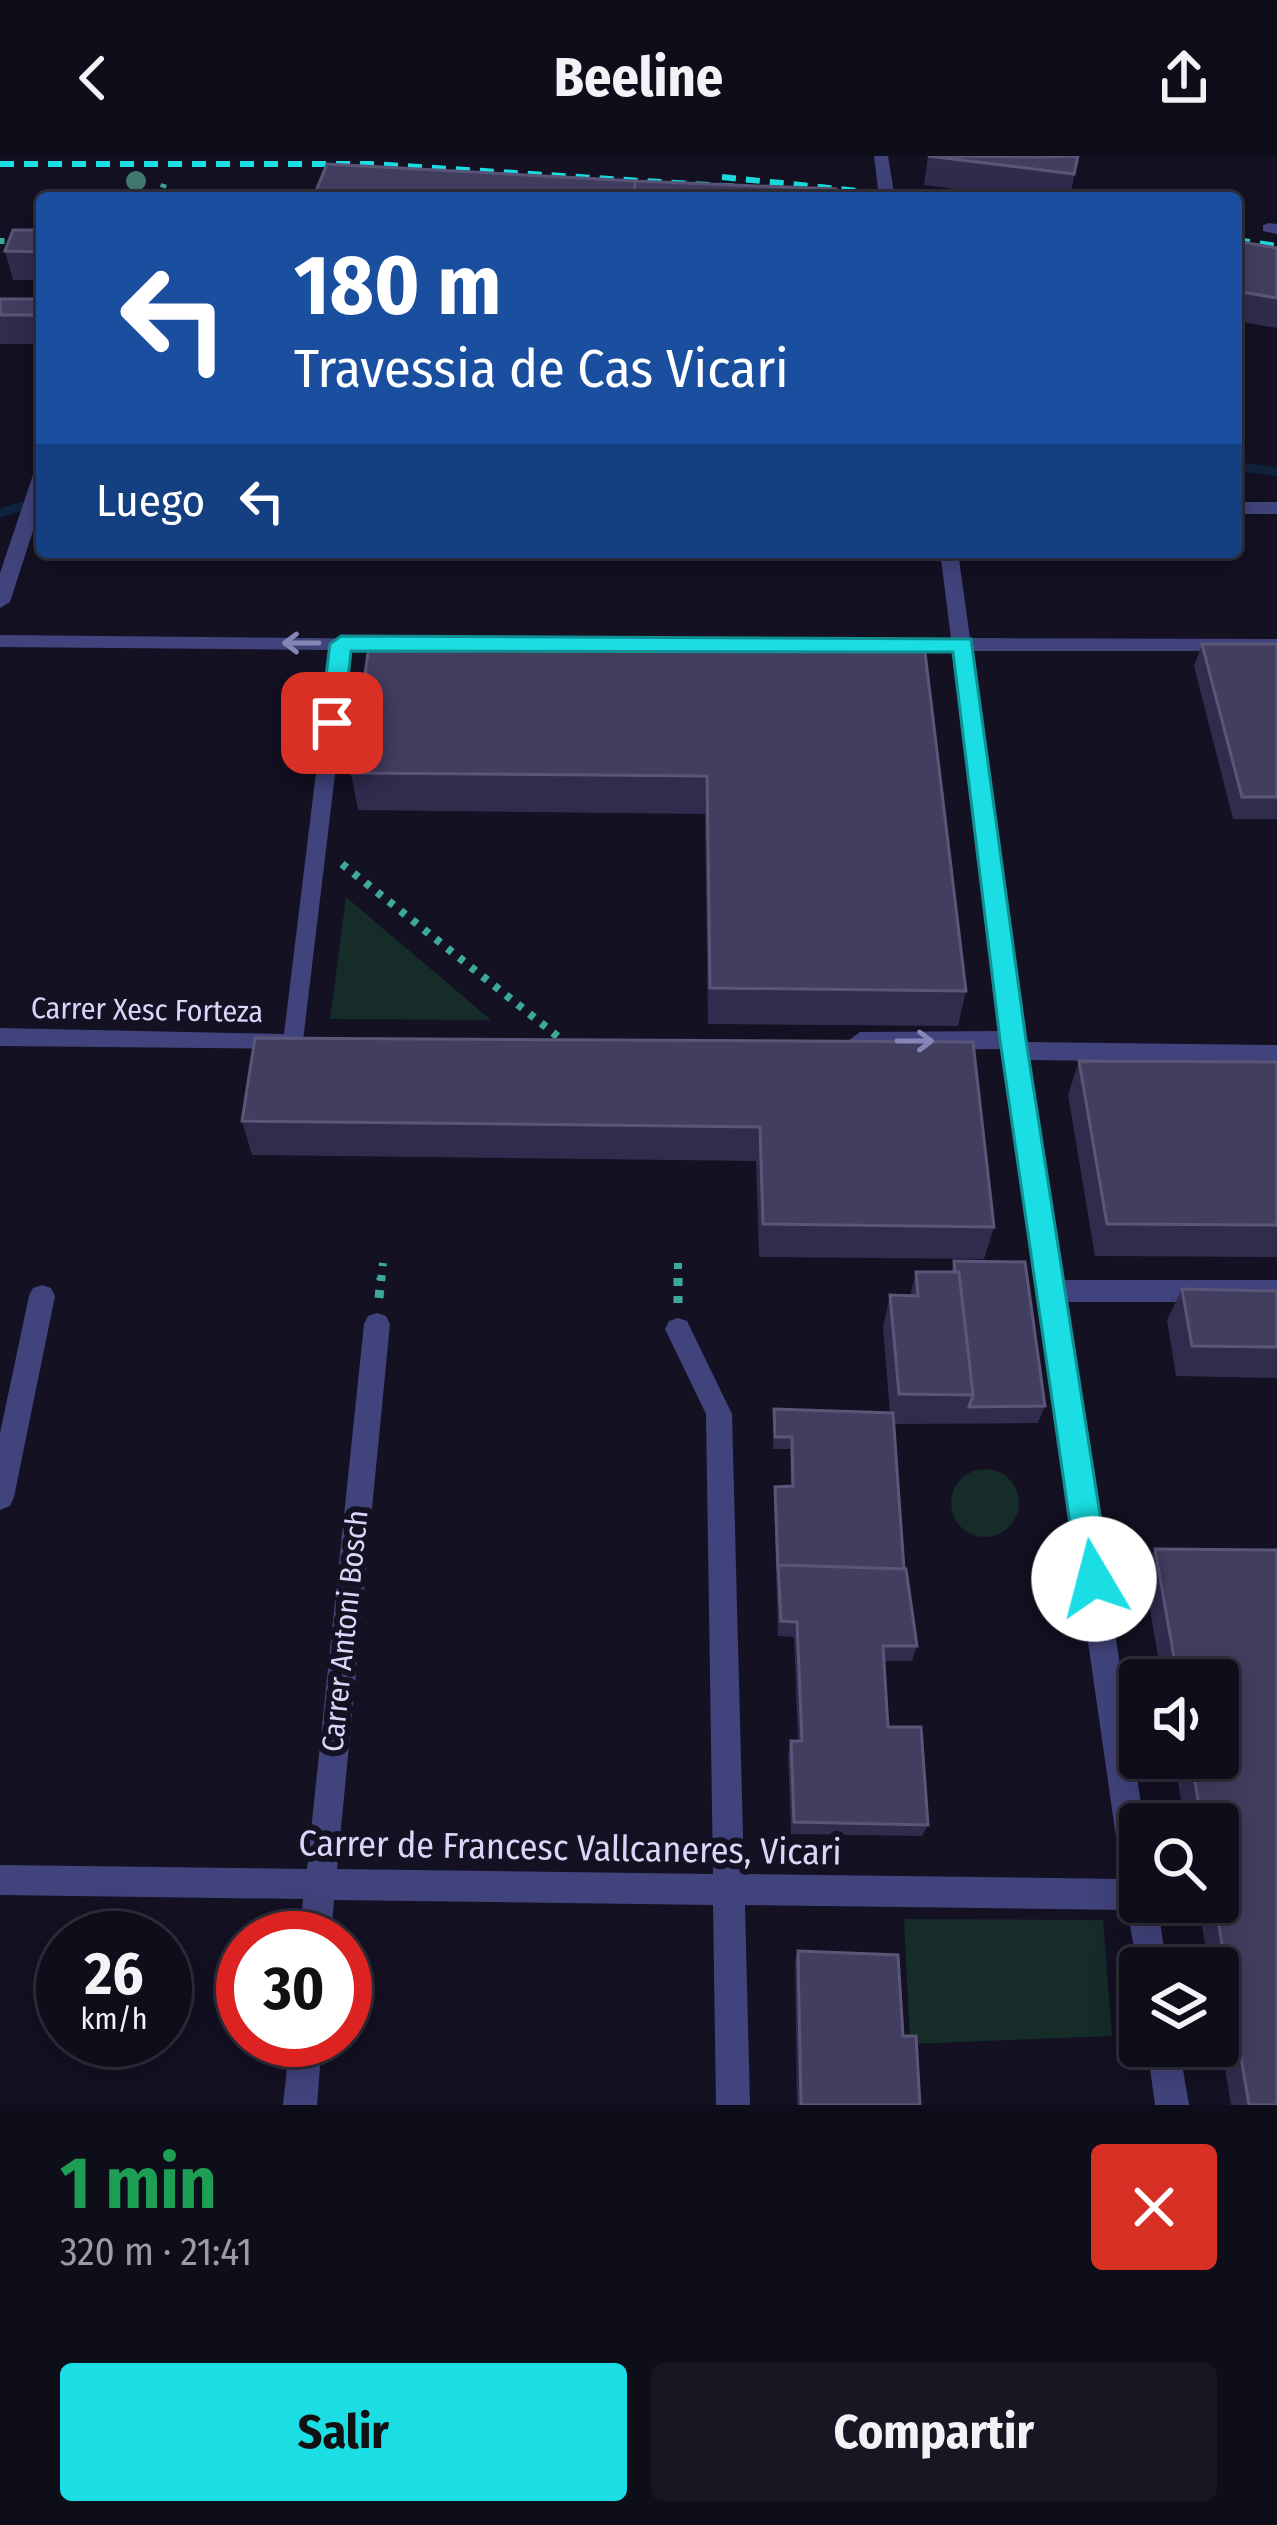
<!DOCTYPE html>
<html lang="es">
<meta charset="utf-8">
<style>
body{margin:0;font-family:"Fira Sans Condensed",sans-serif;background:#171623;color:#f1f3f6;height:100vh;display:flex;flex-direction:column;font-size:45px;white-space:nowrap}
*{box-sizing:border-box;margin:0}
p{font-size:39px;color:#9b9ca2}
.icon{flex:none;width:66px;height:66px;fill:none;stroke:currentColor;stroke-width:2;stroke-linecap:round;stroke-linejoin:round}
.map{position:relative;height:1949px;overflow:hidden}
.panel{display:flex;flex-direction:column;background:#0e0d1a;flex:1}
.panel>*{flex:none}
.banner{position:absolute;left:36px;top:36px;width:1206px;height:366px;border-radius:12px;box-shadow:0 6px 30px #0003,0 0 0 3px #2e2d39;background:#1a4fa0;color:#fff;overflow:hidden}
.controls{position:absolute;left:1119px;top:1503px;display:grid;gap:24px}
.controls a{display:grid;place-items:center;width:120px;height:120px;border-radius:12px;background:#0e0d1a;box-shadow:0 6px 30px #0003,0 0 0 3px #2e2d39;font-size:60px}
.speed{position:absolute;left:36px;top:1755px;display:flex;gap:24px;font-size:60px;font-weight:700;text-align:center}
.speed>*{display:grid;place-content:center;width:156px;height:156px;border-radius:50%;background:#0e0d1a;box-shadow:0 6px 30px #0003,0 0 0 3px #2e2d39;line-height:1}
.speed small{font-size:30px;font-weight:400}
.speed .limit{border:18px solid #d22;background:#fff;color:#111}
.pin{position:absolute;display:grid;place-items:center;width:102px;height:102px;color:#fff;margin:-51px;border-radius:24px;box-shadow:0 6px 18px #0006}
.me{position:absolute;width:132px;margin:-66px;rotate:352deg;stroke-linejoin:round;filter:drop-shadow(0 0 9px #0008)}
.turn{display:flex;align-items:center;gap:42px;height:252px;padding:0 60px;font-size:54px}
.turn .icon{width:156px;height:156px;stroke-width:2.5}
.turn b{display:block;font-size:84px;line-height:102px}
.then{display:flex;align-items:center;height:114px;padding:0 60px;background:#0003;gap:24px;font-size:45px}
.round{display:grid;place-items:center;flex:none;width:126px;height:126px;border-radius:12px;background:#171623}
.head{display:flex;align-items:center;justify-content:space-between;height:204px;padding:0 60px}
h1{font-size:72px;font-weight:700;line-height:90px;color:#1e9e55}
.cta{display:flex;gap:24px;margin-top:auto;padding:24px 60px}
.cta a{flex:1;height:138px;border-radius:12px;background:#1adee3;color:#111;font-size:48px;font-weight:700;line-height:138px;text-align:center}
.cta a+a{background:#171623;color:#f1f3f6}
header{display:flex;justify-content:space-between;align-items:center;height:156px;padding:0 60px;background:#0e0d1a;font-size:54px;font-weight:700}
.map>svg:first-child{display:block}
.green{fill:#152c29}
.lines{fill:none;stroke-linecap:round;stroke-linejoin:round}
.stream{stroke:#10233d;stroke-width:9}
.path-far2{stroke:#3da99a;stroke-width:6;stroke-dasharray:4.5 6;stroke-linecap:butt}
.path-far1{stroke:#3da99a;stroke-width:8;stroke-dasharray:6 9;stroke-linecap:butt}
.path{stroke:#3da99a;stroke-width:9;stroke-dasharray:8 10;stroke-linecap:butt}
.pedestrian{fill:#41437c;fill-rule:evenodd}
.minor{fill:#41437c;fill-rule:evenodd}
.rail{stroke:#1adee3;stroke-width:6;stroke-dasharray:14 10;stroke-linecap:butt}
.tree{fill:#437b71}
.wall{fill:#302c4e}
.building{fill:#423e60;stroke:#595678;stroke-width:3}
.oneway{stroke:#8586b5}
.route{fill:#1adee3;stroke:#119094;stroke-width:3}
.labels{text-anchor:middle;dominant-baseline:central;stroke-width:12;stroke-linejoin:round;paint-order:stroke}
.street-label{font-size:30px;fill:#d8d7fa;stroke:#131122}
.near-street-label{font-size:36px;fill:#d8d7fa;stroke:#131122}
</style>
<header><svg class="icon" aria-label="back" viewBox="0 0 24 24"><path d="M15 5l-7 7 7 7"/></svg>Beeline<svg class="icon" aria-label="share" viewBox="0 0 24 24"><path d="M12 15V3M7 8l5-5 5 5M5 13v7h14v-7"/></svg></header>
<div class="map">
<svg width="1277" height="1949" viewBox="0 0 1277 1949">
<rect width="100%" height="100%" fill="#131122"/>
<!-- green -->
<path class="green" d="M 346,741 L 491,864 L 330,863 Z
M951 1347a34 34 0 1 1 68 0a34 34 0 1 1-68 0Z
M 904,1763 L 1103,1764 L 1112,1880 L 910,1888 Z"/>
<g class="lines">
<!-- stream -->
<path class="stream" d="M 1236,310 L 1277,316
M 0,357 L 42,344"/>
<!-- path-far2 -->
<path class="path-far2" d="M 160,42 L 164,28
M 0,85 L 17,85"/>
<!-- path-far1 -->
<path class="path-far1" d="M 342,708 L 566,887
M 678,1107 L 678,1125
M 381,1125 L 383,1107"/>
<!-- path -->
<path class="path" d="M 678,1122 L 678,1147
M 379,1142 L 381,1122"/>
<!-- pedestrian -->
<path class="pedestrian" d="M 1236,346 L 1277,346 L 1277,358 L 1236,358 Z"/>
<!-- minor -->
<path class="minor" d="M 874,0 L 888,0 L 895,42 L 879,42 Z
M 1269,67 L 1277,68 L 1277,78 L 1263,75 L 1263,69 Z
M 42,314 L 42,347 L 10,446 L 0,452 L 0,417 L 33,319 Z
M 940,396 L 958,396 L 970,482 L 1277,483 L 1277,495 L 972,495 L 1025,886 L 1277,889 L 1277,907 L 1028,904 L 1061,1124 L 1277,1124 L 1277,1146 L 1065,1146 L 1144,1668 L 1140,1668 L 1140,1746 L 1157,1746 L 1167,1812 L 1140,1812 L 1140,1823 L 1127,1754 L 745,1749 L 750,1949 L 716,1949 L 713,1749 L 334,1744 L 331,1782 L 299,1782 L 303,1743 L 0,1739 L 0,1709 L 307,1713 L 364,1168 L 368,1160 L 377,1157 L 386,1160 L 390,1168 L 337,1713 L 713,1718 L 706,1258 L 665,1173 L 669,1165 L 678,1162 L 687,1165 L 732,1258 L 744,1718 L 1122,1723 L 1003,893 L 860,894 L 848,885 L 860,876 L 1000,875 L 952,495 L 896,494 L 886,488 L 896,482 L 951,482 Z
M 0,479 L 407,483 L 407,493 L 400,494 L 350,494 L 302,893 L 0,890 L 0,872 L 284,878 L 331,494 L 0,491 Z
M 42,1129 L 51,1132 L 55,1140 L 14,1341 L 10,1350 L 0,1354 L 0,1277 L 29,1140 L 33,1132 Z
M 290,1884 L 322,1884 L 317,1949 L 283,1949 Z
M 1147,1890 L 1179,1890 L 1189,1949 L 1155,1949 Z"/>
<!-- rail -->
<path class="rail" d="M 0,8 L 370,8 L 740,31
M 722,21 L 927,42
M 805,37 L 853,42
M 1236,84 L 1277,90"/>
</g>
<!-- trees -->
<circle class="tree" cx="136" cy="25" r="10"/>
<!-- wall -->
<path class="wall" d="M 928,0 L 1078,0 L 1070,42 L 1030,42 L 924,29 Z
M 42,74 L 42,124 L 13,124 L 5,95 Z
M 1236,85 L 1277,92 L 1277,172 L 1236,165 Z
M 42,130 L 42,188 L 0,188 L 0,143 L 37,143 Z
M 924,488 L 966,835 L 958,870 L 708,868 L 705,658 L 358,654 L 351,617 Z
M 1202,488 L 1277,488 L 1277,663 L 1233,663 L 1194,510 Z
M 973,886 L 994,1071 L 984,1103 L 759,1101 L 756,1005 L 252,999 L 242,965 Z
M 1079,905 L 1277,906 L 1277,1101 L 1095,1100 L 1068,939 Z
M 954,1105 L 1045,1250 L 1038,1267 L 893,1268 L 904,1413 L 917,1490 L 912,1505 L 884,1505 L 888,1571 L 928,1669 L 922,1680 L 791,1678 L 788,1598 L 791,1585 L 798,1585 L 794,1481 L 778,1480 L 774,1343 L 775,1331 L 791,1330 L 790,1293 L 773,1293 L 774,1253 L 890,1257 L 883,1171 L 890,1139 L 910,1140 L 916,1116 L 951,1116 Z
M 1182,1133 L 1277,1135 L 1277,1222 L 1176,1220 L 1167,1164 Z
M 1155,1393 L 1277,1394 L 1277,1949 L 1231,1949 L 1218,1869 L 1218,1812 L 1209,1812 L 1198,1746 L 1218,1746 L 1218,1668 L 1185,1668 L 1174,1602 L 1218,1602 L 1218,1524 L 1162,1524 L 1143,1413 Z
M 798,1795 L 903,1880 L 920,1949 L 797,1949 L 795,1805 Z"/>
<!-- building -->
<path class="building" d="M 928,0 L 1038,1 L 1078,0 L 1074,18 Z
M 327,8 L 635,25 L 634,42 L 313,42 Z
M 635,25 L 836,33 L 837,42 L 634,42 Z
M 13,74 L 42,74 L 42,96 L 5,95 Z
M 1236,85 L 1277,92 L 1277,142 L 1236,135 Z
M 42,130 L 42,159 L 0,159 L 0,143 L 37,143 Z
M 370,483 L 924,488 L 966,835 L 710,832 L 707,620 L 351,617 Z
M 1202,488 L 1277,488 L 1277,641 L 1242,641 Z
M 255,882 L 973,886 L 994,1071 L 763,1068 L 760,971 L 242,965 Z
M 1079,905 L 1277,906 L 1277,1069 L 1107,1068 Z
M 954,1105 L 1025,1106 L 1045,1250 L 969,1251 L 973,1239 L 959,1116 L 955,1116 Z
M 916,1116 L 959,1116 L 973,1239 L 899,1238 L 890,1139 L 918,1140 Z
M 1182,1133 L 1277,1135 L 1277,1191 L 1192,1190 Z
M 774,1253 L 893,1257 L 904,1413 L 778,1409 L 778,1414 L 775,1331 L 793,1330 L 792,1281 L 775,1281 Z
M 1155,1393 L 1277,1394 L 1277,1949 L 1249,1949 L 1215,1746 L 1218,1746 L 1218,1668 L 1202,1668 L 1191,1602 L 1218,1602 L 1218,1524 L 1178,1524 Z
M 778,1409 L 906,1413 L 917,1490 L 883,1490 L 888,1571 L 921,1571 L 928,1669 L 794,1666 L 791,1585 L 802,1585 L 797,1466 L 781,1465 Z
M 798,1795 L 898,1799 L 903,1880 L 916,1880 L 920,1949 L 801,1949 Z"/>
<!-- one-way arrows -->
<defs><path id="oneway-shaft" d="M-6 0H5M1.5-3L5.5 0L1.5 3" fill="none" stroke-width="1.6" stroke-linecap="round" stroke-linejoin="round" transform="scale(3)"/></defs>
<g class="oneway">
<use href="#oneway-shaft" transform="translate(301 487) rotate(-180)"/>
<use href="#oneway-shaft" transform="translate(915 885)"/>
</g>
<!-- route -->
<path class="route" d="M 341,480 L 971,483 L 1026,884 L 1110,1423 L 1106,1434 L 1094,1438 L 1083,1434 L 1078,1423 L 1000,884 L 953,496 L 351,495 L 343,567 L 332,575 L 320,567 L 330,488 Z"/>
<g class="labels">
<!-- street labels -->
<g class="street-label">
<text transform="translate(147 854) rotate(1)">Carrer Xesc Forteza</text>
<text transform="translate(345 1475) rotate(-84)">Carrer Antoni Bosch</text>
</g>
<!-- near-street labels -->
<g class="near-street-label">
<text transform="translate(570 1692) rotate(1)">Carrer de Francesc Vallcaneres, Vicari</text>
</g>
</g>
</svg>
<div class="controls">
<a><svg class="icon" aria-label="sound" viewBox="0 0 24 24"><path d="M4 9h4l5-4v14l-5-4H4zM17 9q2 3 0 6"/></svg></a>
<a><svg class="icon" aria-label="search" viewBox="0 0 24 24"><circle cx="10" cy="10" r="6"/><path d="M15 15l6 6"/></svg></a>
<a><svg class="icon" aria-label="layers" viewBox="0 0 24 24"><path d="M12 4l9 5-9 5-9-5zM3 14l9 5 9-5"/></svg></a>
</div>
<div class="speed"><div>26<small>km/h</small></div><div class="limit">30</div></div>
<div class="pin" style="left:332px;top:567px;background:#d93025"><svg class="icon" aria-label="arrive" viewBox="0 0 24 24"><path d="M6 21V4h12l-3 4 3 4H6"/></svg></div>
<svg class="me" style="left:1094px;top:1423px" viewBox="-20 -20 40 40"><circle r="19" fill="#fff"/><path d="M0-13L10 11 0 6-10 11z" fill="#1adee3"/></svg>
<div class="banner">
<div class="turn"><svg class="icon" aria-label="left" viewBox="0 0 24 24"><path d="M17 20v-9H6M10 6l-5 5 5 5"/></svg><div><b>180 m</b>Travessia de Cas Vicari</div></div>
<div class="then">Luego<svg class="icon" aria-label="left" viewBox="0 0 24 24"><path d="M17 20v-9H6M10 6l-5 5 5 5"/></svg></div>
</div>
</div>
<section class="panel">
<div class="head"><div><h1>1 min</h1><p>320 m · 21:41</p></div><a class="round" style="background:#d93025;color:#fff"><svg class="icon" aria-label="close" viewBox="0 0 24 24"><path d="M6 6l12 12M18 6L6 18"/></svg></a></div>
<div class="cta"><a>Salir</a><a>Compartir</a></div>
</section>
